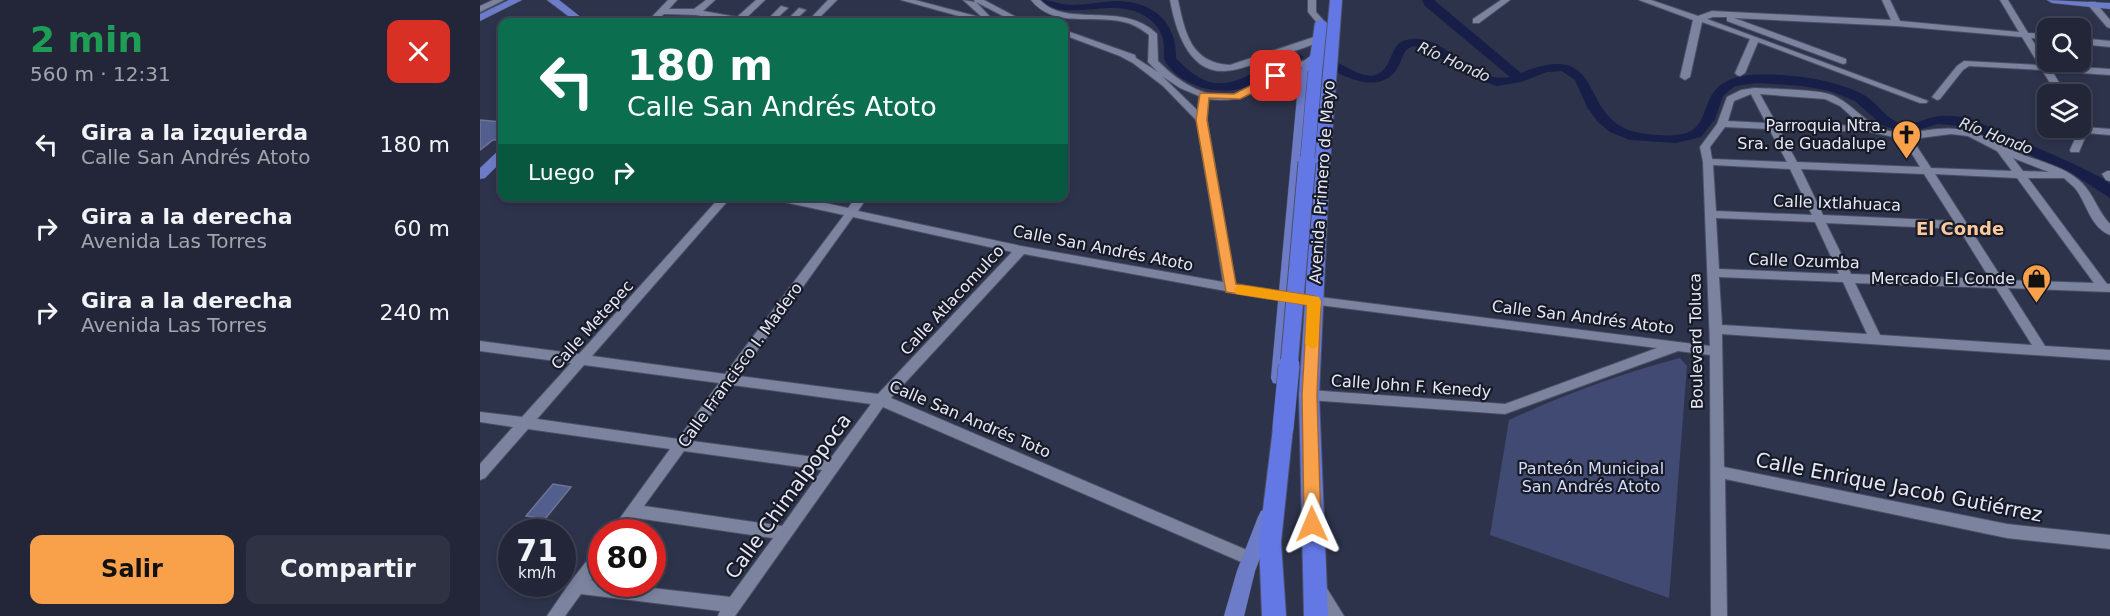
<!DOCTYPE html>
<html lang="es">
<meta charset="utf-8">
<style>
body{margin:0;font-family:"DejaVu Sans",sans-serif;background:#2e3243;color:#f1f3f6;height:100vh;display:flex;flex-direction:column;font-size:22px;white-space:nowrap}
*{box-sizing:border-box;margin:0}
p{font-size:20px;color:#a2a5ae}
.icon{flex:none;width:33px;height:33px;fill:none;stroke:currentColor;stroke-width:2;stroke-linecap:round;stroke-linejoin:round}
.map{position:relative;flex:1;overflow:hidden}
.panel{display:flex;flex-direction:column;background:#222638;width:480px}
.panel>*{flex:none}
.hud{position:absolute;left:18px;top:18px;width:570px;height:183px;border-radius:12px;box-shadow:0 3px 9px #0003,0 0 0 2px #3f4353;background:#0b6e4f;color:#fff;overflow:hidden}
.tools{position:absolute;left:1557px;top:18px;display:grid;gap:12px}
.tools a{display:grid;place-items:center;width:54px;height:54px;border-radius:12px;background:#222638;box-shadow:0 3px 9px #0003,0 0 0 2px #3f4353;font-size:30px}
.speed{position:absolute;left:18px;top:519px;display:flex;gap:12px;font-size:30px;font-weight:700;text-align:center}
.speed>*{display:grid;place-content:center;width:78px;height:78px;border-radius:50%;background:#222638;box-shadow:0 3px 9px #0003,0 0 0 2px #3f4353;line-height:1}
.speed small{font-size:15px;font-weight:400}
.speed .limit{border:9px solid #d22;background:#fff;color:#111}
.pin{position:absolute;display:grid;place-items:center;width:51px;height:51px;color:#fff;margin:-26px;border-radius:12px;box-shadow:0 3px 9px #0006}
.me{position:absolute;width:66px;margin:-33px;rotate:359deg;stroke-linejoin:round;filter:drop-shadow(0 0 4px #0008)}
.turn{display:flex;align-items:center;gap:21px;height:126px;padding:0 30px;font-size:27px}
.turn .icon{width:78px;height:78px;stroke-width:2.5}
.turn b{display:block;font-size:42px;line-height:51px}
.then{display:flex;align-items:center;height:57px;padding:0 30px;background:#0003;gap:12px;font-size:22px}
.round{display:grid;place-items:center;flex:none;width:63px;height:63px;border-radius:12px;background:#2e3243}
.overview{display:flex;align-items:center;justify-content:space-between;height:102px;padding:0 30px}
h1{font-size:36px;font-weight:700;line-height:45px;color:#1e9e55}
.cta{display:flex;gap:12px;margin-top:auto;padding:12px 30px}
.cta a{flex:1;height:69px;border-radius:12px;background:#f8a14a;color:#111;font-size:24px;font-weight:700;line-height:69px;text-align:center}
.cta a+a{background:#2e3243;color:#f1f3f6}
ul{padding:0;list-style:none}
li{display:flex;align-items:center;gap:18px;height:84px;padding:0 30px}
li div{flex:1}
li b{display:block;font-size:22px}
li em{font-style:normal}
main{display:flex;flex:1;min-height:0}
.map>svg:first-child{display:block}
.green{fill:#404a72}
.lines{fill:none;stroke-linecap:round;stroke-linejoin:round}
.river{fill:#171e48;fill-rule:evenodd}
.building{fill:#525e8d;stroke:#6d7590;stroke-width:1.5}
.minor-casing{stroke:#4b5064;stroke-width:2}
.major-casing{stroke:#4b5064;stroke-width:1}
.highway-casing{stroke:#4b5064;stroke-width:2}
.minor{fill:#7b839f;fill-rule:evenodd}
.major{fill:#6d7cc8;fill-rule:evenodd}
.highway{fill:#6378e4;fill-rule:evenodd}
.highway-bridge-far2-casing{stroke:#4b5064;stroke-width:15;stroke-linecap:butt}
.highway-bridge-far1-casing{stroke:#4b5064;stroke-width:19;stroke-linecap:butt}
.highway-bridge-casing{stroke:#4b5064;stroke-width:22;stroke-linecap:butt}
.highway-bridge-far2{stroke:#6378e4;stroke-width:14}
.highway-bridge-far1{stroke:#6378e4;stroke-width:17}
.highway-bridge{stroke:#6378e4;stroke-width:21}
.route{fill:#f8a14a;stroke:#a16930;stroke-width:1.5}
.slow{fill:#f59e0b}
.labels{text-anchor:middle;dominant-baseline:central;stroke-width:4.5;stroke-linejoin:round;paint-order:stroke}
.far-water-label{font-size:15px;font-style:italic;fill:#dde2f1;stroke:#181b26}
.poi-label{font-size:16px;fill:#e4e8f8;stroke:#181b26;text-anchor:end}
.street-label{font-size:16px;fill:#e4e8f8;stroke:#181b26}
.park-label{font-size:16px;fill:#d1daf8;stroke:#181b26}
.neighbourhood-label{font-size:18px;font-weight:bold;fill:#fac89d;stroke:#181b26}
.near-street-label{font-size:20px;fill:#e4e8f8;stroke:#181b26}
</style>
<main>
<section class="panel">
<div class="overview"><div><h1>2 min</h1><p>560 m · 12:31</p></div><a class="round" style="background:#d93025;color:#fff"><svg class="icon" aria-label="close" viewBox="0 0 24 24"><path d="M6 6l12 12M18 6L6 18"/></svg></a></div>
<ul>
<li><svg class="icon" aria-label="left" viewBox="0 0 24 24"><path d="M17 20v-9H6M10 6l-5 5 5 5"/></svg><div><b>Gira a la izquierda</b><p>Calle San Andrés Atoto</p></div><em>180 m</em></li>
<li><svg class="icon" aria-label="right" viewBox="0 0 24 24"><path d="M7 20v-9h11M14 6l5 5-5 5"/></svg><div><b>Gira a la derecha</b><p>Avenida Las Torres</p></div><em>60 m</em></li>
<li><svg class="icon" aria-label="right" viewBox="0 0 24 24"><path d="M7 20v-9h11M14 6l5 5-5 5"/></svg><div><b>Gira a la derecha</b><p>Avenida Las Torres</p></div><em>240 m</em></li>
</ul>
<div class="cta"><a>Salir</a><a>Compartir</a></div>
</section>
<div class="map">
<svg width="1630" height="616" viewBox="0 0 1630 616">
<rect width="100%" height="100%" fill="#2d334b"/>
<!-- green -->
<path class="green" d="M 1200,358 L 1207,366 L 1189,598 L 1010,535 L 1029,420 C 1085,394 1140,374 1200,358 Z"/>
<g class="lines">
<!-- river -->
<path class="river" d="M 561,0 C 572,0 580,5 592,5 C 607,5 623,1 638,1 C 674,2 697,23 696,58 C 744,111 769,66 818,53 L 824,57 C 818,63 807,65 800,69 C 788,75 776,84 763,88 C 737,96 700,86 685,61 C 683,57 684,53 684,48 C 684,31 674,20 659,13 C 630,0 596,18 564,6 Z
M 942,0 L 954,0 L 1041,73 C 1133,36 1092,126 1166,134 C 1178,135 1194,137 1206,133 C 1235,124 1215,85 1263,76 C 1296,71 1359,79 1387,97 C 1399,105 1406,118 1419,123 C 1431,127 1443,119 1454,117 C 1463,115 1472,116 1481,117 C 1497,120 1513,129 1528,135 C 1562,150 1595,163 1627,181 L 1630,184 L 1630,198 L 1590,172 L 1482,126 L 1458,124 L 1431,132 L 1419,131 L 1402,125 L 1375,101 L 1350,91 L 1323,86 L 1277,83 L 1255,86 L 1243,96 L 1235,119 L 1221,137 L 1196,143 L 1150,140 L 1130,132 L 1118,122 L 1107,107 L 1095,80 L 1082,71 L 1067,72 L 1041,82 L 1017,86 L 992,77 L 949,51 L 935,46 C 923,48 923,58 918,67 C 903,94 869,80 849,68 L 847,65 L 853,61 C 869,66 890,87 905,68 C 911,60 912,50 919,43 C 959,22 990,86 1030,77 L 945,6 Z"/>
</g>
<!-- building -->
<path class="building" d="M 0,120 L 22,122 L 22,140 L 13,140 L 0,150 Z
M 73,484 L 91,487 L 65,519 L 46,516 Z"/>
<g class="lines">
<defs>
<path id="minor" d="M 13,0 L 24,0 L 0,12 L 0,6 Z
M 188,0 L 197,0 L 189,9 L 214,9 L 226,0 L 235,0 L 223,11 L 257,17 L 276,0 L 285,0 L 265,19 L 273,20 L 274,22 L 252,22 L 216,15 L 184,14 L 175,22 L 167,22 Z
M 348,0 L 357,0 L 335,22 L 327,22 Z
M 421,0 L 435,0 L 503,18 L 483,0 L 495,2 L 494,0 L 504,0 L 536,17 L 529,19 L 496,2 L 515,22 L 500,22 Z
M 551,0 L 560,0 C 587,29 643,0 677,34 L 678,61 C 698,82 731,104 761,92 C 785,83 804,66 829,59 L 832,60 L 832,64 C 792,75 775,106 728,99 L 727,120 L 755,285 L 784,290 L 1230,346 L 1223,162 L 1220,147 L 1237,124 L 1247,97 L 1261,90 L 1274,88 C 1292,89 1338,89 1352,95 C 1374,104 1386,126 1409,131 C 1432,136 1454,126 1477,129 C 1498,131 1513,142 1532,150 C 1554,161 1584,165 1602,183 C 1614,195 1618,212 1630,224 L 1630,235 C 1610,227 1607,203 1595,188 C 1592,185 1588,182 1584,178 L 1548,178 L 1627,284 L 1630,284 L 1630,292 L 1528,288 L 1565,346 L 1630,350 L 1630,360 L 1242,334 L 1244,467 L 1527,524 L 1630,535 L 1630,549 L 1527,538 L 1245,479 L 1247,616 L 1231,616 L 1230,355 L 1198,351 L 1025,414 L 829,400 L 824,399 L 822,395 L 824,391 L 829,390 L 1025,404 L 1177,348 L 784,298 L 544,254 L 411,398 L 776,554 L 779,559 L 776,564 L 771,566 L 766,564 L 403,407 L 255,616 L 238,616 L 240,611 L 101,594 L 85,616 L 67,616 L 91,581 L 117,548 L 122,546 L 122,566 L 111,580 L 122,582 L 122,584 L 137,584 L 250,597 L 293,538 L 156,518 L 145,532 L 130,532 L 190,449 L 48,429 L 5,478 L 0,480 L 0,464 L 33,427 L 0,422 L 0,412 L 42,417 L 91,363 L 0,351 L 0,341 L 99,354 L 241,196 L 252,196 L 112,356 L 245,374 L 364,215 L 295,200 L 290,196 L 313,196 L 368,208 L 377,196 L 388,196 L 378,211 L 541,246 L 743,282 L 717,121 L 683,86 L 653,63 L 640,56 L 584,35 L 584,30 L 655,55 L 656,58 L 678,72 L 668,62 L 669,35 C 661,29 654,24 644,22 C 612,14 574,29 551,0 ZM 682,76 L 700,88 L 719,96 L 718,111 ZM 1271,94 L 1286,123 L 1248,121 L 1254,101 ZM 1280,94 L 1345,99 L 1360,106 L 1382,126 L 1296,123 ZM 1245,127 L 1289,129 L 1307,162 L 1232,159 L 1230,147 ZM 1299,129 L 1390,132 L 1423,139 L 1440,167 L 1317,162 ZM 1471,134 L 1488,136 L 1517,151 L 1532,171 L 1451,168 L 1432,139 ZM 1533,158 L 1569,172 L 1543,171 ZM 1233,165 L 1310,169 L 1332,215 L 1236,211 ZM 1321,169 L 1444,174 L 1474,221 L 1343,215 ZM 1455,174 L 1537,178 L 1614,283 L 1523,280 ZM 373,217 L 532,252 L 398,394 L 259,376 ZM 1236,218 L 1335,222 L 1359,274 L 1239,269 ZM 1346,223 L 1479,229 L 1510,279 L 1371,274 ZM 1239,277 L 1363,282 L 1387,334 L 1242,325 ZM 1375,283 L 1516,288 L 1552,345 L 1400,335 ZM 104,365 L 239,383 L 198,439 L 57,419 ZM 252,385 L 391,404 L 350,459 L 212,441 ZM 204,451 L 342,470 L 302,526 L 164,506 Z
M 690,0 L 698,0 C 705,33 711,63 750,65 L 837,36 L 844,38 C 831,48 808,52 793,57 C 780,61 766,68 753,70 C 710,79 696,32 690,0 Z
M 828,0 L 836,0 L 836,12 L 845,22 L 844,24 L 838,24 L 828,12 Z
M 1021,0 L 1030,0 L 999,23 L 993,23 L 993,19 Z
M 1159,0 L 1171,0 L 1218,16 L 1232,11 L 1411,20 L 1402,0 L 1410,0 L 1420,21 L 1539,32 L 1520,0 L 1528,0 L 1548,33 L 1568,34 L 1568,40 L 1551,38 L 1568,65 L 1630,69 L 1630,75 L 1572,71 L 1586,94 L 1577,94 L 1562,70 L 1489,66 L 1483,70 L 1460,99 L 1457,100 L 1452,97 L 1477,66 L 1484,61 L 1559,65 L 1542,37 L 1417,26 L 1254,18 L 1366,59 L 1366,63 L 1363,64 L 1247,21 L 1247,17 L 1233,17 L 1227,19 L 1448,101 L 1446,103 L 1440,103 L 1278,42 L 1265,73 L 1260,76 L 1257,75 L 1255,73 L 1270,39 L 1222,22 L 1210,77 L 1205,80 L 1200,77 L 1213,20 Z
M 1609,2 L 1615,2 L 1630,20 L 1630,28 L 1627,27 L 1609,6 Z
M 301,6 L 308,8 L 293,22 L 285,22 Z
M 319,8 L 326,10 L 313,22 L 305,22 Z
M 1600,38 L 1630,41 L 1630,47 L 1600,44 Z
M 1604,127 L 1630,129 L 1630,135 L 1607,133 L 1599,152 L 1591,152 L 1590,150 L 1599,130 Z
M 1627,171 L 1630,171 L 1630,181 L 1626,180 L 1622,174 Z
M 841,585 L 846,587 L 864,616 L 847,616 L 833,592 L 836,587 Z"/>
<path id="major" d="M 29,0 L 42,0 L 0,21 L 0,14 Z
M 67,0 L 79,0 L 107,22 L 96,22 Z
M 1567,0 L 1630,3 L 1630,9 L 1572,3 Z
M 838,50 L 844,53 L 834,63 L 831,75 L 807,378 L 805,383 L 799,384 L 793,383 L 791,378 L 819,75 L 825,60 Z
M 22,150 L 22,161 L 5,178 L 0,179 L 0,168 L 18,151 Z
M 787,509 L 793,511 L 796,517 L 775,571 L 764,616 L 744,616 L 757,571 L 778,517 L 781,511 Z"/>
<path id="highway" d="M 850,0 L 862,0 L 849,176 L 839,395 L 848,616 L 824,616 L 819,395 L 833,176 Z
M 841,19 L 847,23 L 842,72 L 835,76 L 828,72 L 835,23 Z
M 803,420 L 810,422 L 813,428 L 801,542 L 806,616 L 782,616 L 779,542 L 793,428 L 796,422 Z"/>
</defs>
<!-- minor casing -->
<use href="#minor" class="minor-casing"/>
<!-- major casing -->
<use href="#major" class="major-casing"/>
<!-- highway casing -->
<use href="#highway" class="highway-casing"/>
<!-- minor -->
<use href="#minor" class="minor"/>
<!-- major -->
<use href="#major" class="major"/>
<!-- highway -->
<use href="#highway" class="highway"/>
<defs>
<path id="highway-bridge-far2" d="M 827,164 L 835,72"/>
<path id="highway-bridge-far1" d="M 809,366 L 827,162"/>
<path id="highway-bridge" d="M 803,428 L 809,365"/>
</defs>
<!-- highway-bridge-far2 casing -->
<use href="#highway-bridge-far2" class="highway-bridge-far2-casing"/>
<!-- highway-bridge-far1 casing -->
<use href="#highway-bridge-far1" class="highway-bridge-far1-casing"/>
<!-- highway-bridge casing -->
<use href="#highway-bridge" class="highway-bridge-casing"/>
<!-- highway-bridge-far2 -->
<use href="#highway-bridge-far2" class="highway-bridge-far2"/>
<!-- highway-bridge-far1 -->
<use href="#highway-bridge-far1" class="highway-bridge-far1"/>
<!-- highway-bridge -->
<use href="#highway-bridge" class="highway-bridge"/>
</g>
<!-- route -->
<path class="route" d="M 796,73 L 800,74 L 800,79 L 760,99 L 729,98 L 727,120 L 756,284 L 834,296 L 841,301 L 837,395 L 841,524 L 838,530 L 832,532 L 826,530 L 824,524 L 822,395 L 827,305 L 746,292 L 716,120 L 720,93 L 754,94 Z"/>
<!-- slow -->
<path class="slow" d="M 761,285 L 839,297 L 841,301 L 837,347 L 832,349 L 825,344 L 827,305 L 756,294 L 754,290 L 756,287 Z"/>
<!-- icons -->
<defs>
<symbol id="church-pin" viewBox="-11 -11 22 30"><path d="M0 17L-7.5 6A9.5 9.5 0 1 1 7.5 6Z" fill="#f8a14a" stroke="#181b26"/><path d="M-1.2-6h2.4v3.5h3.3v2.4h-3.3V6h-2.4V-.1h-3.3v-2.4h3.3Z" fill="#111"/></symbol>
<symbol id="shop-pin" viewBox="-11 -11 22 30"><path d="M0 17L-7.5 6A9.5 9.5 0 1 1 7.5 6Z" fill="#f8a14a" stroke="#181b26"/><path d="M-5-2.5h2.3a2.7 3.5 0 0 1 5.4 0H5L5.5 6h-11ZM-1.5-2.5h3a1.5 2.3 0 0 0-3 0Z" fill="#111"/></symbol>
</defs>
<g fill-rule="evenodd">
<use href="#church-pin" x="1410" y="118" width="33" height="45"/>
<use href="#shop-pin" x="1540" y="262" width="33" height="45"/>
</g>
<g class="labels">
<!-- far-water labels -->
<g class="far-water-label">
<text transform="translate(974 62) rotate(24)">Río Hondo</text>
<text transform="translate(1516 136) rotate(21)">Río Hondo</text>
</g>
<!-- poi labels -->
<g class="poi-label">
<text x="1406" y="125">Parroquia Ntra.<tspan x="1406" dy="18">Sra. de Guadalupe</tspan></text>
<text x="1535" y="278">Mercado El Conde</text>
</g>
<!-- street labels -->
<g class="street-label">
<text transform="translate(842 182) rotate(-86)">Avenida Primero de Mayo</text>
<text transform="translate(1357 203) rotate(2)">Calle Ixtlahuaca</text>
<text transform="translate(623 248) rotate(11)">Calle San Andrés Atoto</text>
<text transform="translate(1324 261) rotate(2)">Calle Ozumba</text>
<text transform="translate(472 300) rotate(-47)">Calle Atlacomulco</text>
<text transform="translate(1103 317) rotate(7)">Calle San Andrés Atoto</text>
<text transform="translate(112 325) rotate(-48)">Calle Metepec</text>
<text transform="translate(1216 341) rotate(-91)">Boulevard Toluca</text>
<text transform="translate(260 365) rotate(-54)">Calle Francisco I. Madero</text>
<text transform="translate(931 386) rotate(4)">Calle John F. Kenedy</text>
<text transform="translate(490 419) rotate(23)">Calle San Andrés Toto</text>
</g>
<!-- park labels -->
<g class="park-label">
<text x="1111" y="468">Panteón Municipal<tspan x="1111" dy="18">San Andrés Atoto</tspan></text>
</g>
<!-- neighbourhood labels -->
<g class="neighbourhood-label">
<text x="1480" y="228">El Conde</text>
</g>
<!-- near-street labels -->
<g class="near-street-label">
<text transform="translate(1419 487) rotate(11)">Calle Enrique Jacob Gutiérrez</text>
<text transform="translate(308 496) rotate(-54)">Calle Chimalpopoca</text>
</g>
</g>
</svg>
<div class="tools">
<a><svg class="icon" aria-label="search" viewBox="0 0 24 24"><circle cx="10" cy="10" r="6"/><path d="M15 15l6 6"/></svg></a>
<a><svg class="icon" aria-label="layers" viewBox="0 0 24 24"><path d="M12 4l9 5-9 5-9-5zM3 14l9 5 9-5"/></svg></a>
</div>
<div class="speed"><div>71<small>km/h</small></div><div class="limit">80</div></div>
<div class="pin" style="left:796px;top:76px;background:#d93025"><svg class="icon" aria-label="arrive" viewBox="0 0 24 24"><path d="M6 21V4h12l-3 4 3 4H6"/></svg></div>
<svg class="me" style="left:832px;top:524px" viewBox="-20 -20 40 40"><path d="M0-17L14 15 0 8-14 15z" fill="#f8a14a" stroke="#fff" stroke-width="4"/></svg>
<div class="hud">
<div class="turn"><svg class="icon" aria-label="left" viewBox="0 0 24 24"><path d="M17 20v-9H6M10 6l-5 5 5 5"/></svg><div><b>180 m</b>Calle San Andrés Atoto</div></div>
<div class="then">Luego<svg class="icon" aria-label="right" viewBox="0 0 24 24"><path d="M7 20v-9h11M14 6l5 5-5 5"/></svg></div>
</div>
</div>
</main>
